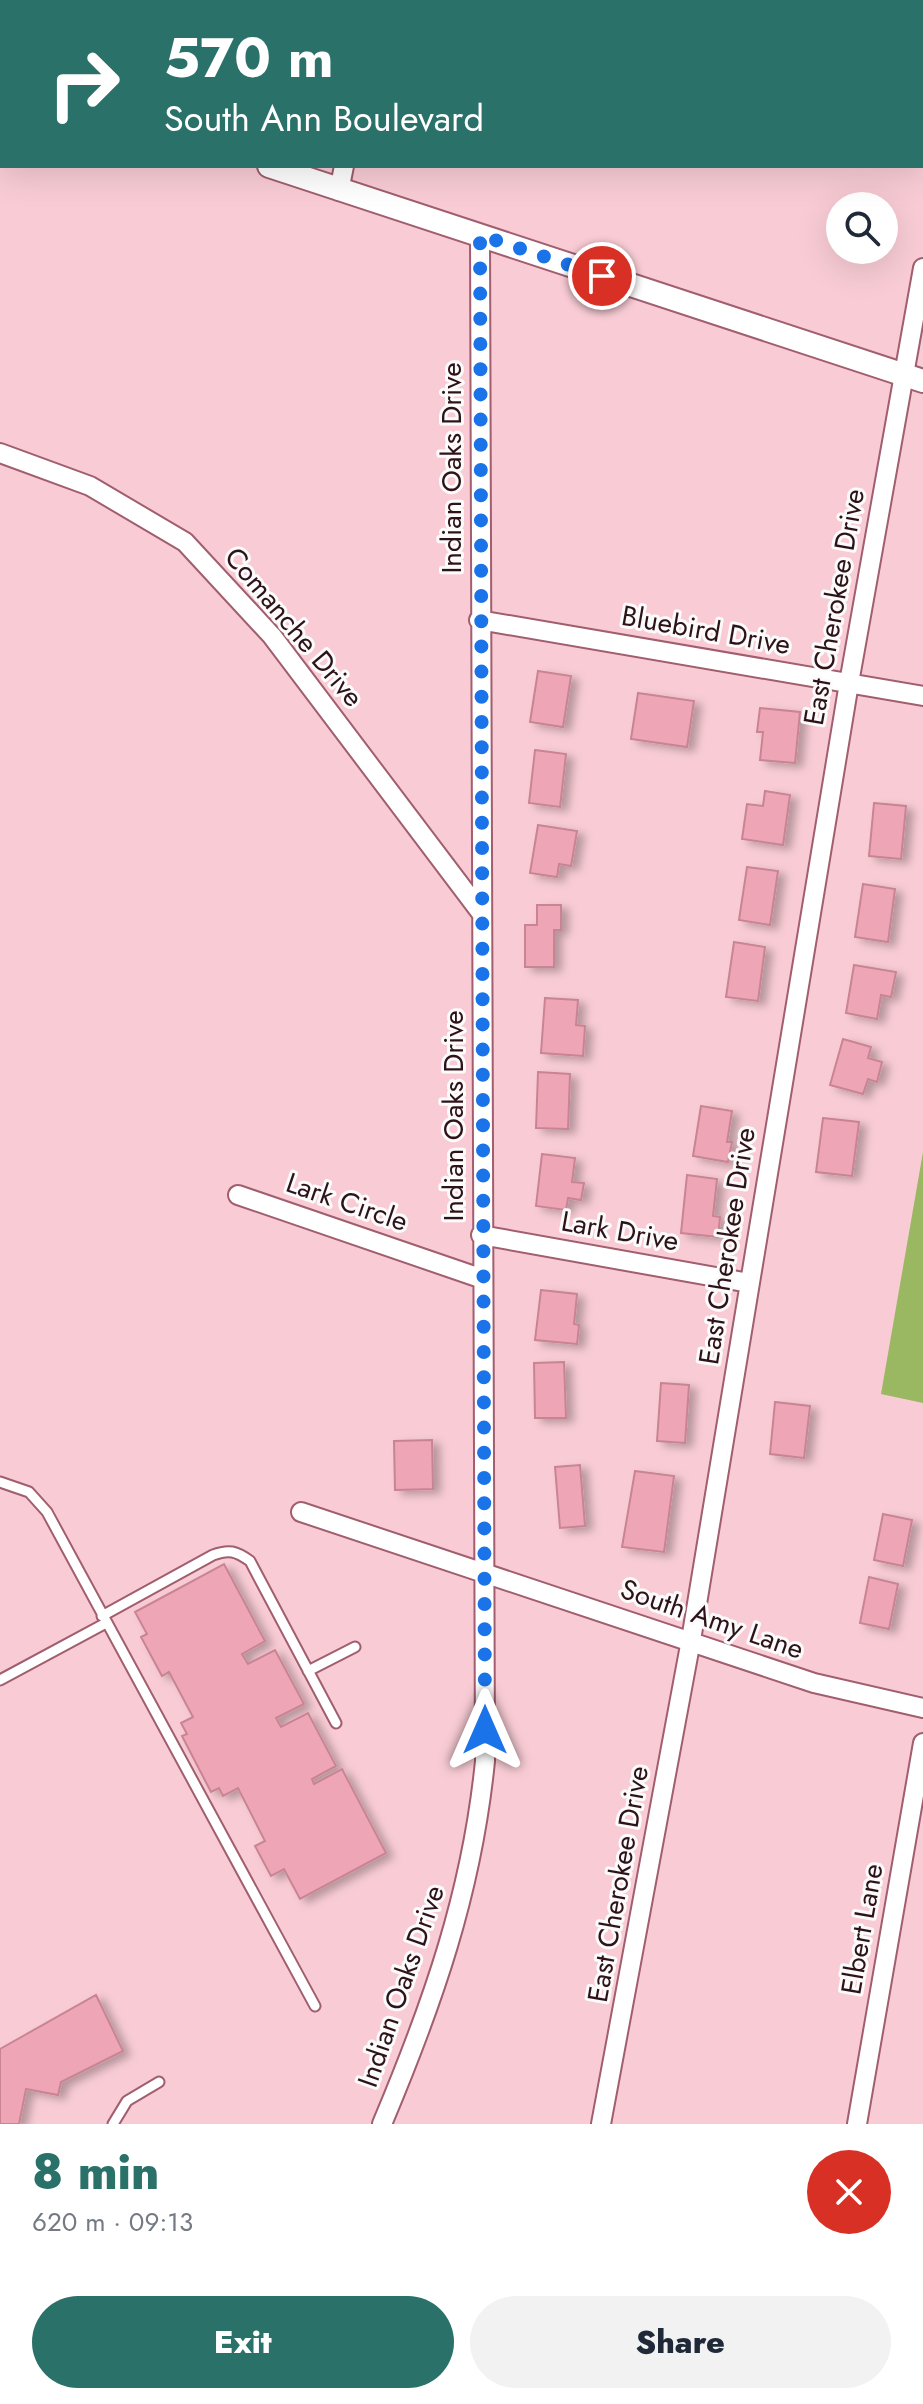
<!DOCTYPE html>
<meta charset="utf-8">
<style>
body{margin:0;font-family:Jost,sans-serif;background:#f2f2f3;color:#1f2937;height:100vh;display:flex;flex-direction:column;font-size:30px;white-space:nowrap}
*{box-sizing:border-box;margin:0}
p{font-size:26px;color:#747a83}
.icon{flex:none;width:44px;height:44px;fill:none;stroke:currentColor;stroke-width:2;stroke-linecap:round;stroke-linejoin:round}
.map{position:relative;height:2124px;overflow:hidden}
.sheet{display:flex;flex-direction:column;background:#fff;flex:1}
.sheet>*{flex:none}
.hud{position:absolute;left:0px;top:0px;width:924px;height:168px;box-shadow:0 8px 32px #0002;background:#297169;color:#fff;overflow:hidden}
.controls{position:absolute;left:826px;top:192px;display:grid;gap:16px}
.controls a{display:grid;place-items:center;width:72px;height:72px;border-radius:50%;background:#fff;box-shadow:0 8px 32px #0002;font-size:40px}
.pin{position:absolute;display:grid;place-items:center;width:68px;height:68px;color:#fff;margin:-34px;border:4px solid #fff;border-radius:50%;box-shadow:0 2px 8px #0007}
.me{position:absolute;width:88px;margin:-44px;rotate:0deg;stroke-linejoin:round;filter:drop-shadow(0 0 6px #0008)}
.turn{display:flex;align-items:center;gap:28px;height:168px;padding:0 32px;font-size:36px}
.turn .icon{width:104px;height:104px;stroke-width:2.5}
.turn b{display:block;font-size:56px;line-height:68px}
.round{display:grid;place-items:center;flex:none;width:84px;height:84px;border-radius:42px;background:#f2f2f3}
.summary{display:flex;align-items:center;justify-content:space-between;height:136px;padding:0 32px}
h1{font-size:48px;font-weight:800;line-height:60px;color:#297169}
.primary-button{display:flex;gap:16px;margin-top:auto;padding:16px 32px}
.primary-button a{flex:1;height:92px;border-radius:48px;background:#297169;color:#fff;font-size:32px;font-weight:800;line-height:92px;text-align:center}
.primary-button a+a{background:#f2f2f3;color:#1f2937}
.map>svg:first-child{display:block}
.green{fill:#9ab761}
.building{fill:#eea6b6;stroke:#c98493;stroke-width:2;filter:url(#shadow)}
.lines{fill:none;stroke-linecap:round;stroke-linejoin:round}
.service-casing{stroke:#a05e6e;stroke-width:13}
.minor-casing{stroke:#a05e6e;stroke-width:22}
.tertiary-casing{stroke:#a05e6e;stroke-width:26}
.service{stroke:#fff;stroke-width:9}
.minor{stroke:#fff;stroke-width:18}
.tertiary{stroke:#fff;stroke-width:22}
.route{stroke:#1a73e8;stroke-width:14;stroke-dasharray:0 25.2}
.labels{text-anchor:middle;dominant-baseline:central;stroke-width:6;stroke-linejoin:round;paint-order:stroke}
.street-label{font-size:28px;fill:#2d1319;stroke:#fbfbfb}
</style>
<div class="map">
<svg width="923" height="2124" viewBox="0 0 923 2124">
<defs>
<filter id="shadow"><feDropShadow dx="7" dy="4" stdDeviation="4" flood-color="#0004"/></filter>
</defs>
<rect width="100%" height="100%" fill="#f9ccd5"/>
<!-- green -->
<path class="green" d="M 923,1152 L 923,1403 L 881,1394 Z"/>
<!-- building -->
<path class="building" d="M 538,671 L 571,676 L 563,727 L 530,722 Z
M 638,693 L 694,701 L 687,747 L 631,739 Z
M 760,708 L 800,712 L 795,763 L 760,760 L 763,732 L 757,732 Z
M 535,750 L 566,754 L 560,807 L 529,803 Z
M 765,791 L 790,795 L 783,845 L 742,839 L 747,804 L 763,806 Z
M 874,803 L 906,806 L 901,859 L 869,856 Z
M 538,825 L 577,831 L 571,866 L 559,864 L 557,877 L 530,873 Z
M 747,867 L 778,871 L 770,925 L 739,920 Z
M 863,884 L 895,889 L 888,942 L 855,937 Z
M 537,905 L 561,905 L 561,930 L 554,930 L 554,967 L 525,967 L 525,925 L 537,925 Z
M 734,942 L 765,947 L 758,1001 L 726,997 Z
M 854,965 L 896,972 L 891,997 L 881,995 L 877,1019 L 846,1013 Z
M 545,998 L 578,1000 L 576,1025 L 585,1026 L 583,1056 L 541,1053 Z
M 843,1039 L 871,1047 L 868,1058 L 882,1062 L 877,1082 L 868,1079 L 863,1094 L 830,1085 Z
M 538,1072 L 570,1074 L 568,1129 L 536,1128 Z
M 701,1106 L 732,1111 L 727,1142 L 732,1142 L 728,1162 L 693,1156 Z
M 823,1118 L 859,1122 L 852,1176 L 816,1172 Z
M 542,1154 L 575,1158 L 572,1182 L 584,1183 L 581,1200 L 568,1198 L 566,1210 L 536,1206 Z
M 687,1175 L 717,1179 L 713,1216 L 720,1217 L 718,1237 L 681,1233 Z
M 541,1290 L 577,1294 L 574,1324 L 579,1325 L 577,1344 L 535,1340 Z
M 564,1362 L 566,1418 L 535,1418 L 534,1363 Z
M 661,1383 L 689,1385 L 685,1443 L 657,1441 Z
M 775,1402 L 810,1406 L 804,1458 L 770,1454 Z
M 432,1440 L 433,1489 L 395,1490 L 394,1441 Z
M 580,1465 L 585,1526 L 560,1528 L 555,1467 Z
M 635,1471 L 674,1476 L 664,1552 L 622,1547 Z
M 883,1514 L 912,1520 L 903,1566 L 874,1560 Z
M 224,1564 L 265,1641 L 242,1654 L 248,1664 L 275,1650 L 304,1704 L 276,1718 L 281,1727 L 308,1713 L 336,1766 L 312,1779 L 314,1784 L 342,1769 L 386,1853 L 300,1899 L 284,1869 L 271,1876 L 255,1846 L 265,1841 L 238,1788 L 223,1796 L 219,1788 L 211,1792 L 182,1736 L 187,1734 L 181,1723 L 193,1717 L 169,1672 L 162,1676 L 141,1637 L 147,1634 L 135,1612 Z
M 869,1577 L 898,1584 L 889,1629 L 860,1623 Z
M 96,1995 L 123,2051 L 61,2082 L 58,2095 L 26,2089 L 19,2124 L 0,2124 L 0,2049 Z"/>
<g class="lines">
<defs>
<path id="service" d="M 0,1482 L 29,1492 L 47,1512 L 315,2006
M 102,1616 L 213,1555 C 229,1549 236,1551 250,1561 L 336,1723
M 308,1671 L 355,1647
M 0,1680 L 106,1623
M 113,2124 L 127,2101 L 159,2082"/>
<path id="minor" d="M 374,2 L 375,0
M 339,191 L 344,166
M 0,453 L 90,486 L 185,542 L 272,636 L 482,914
M 479,620 L 923,696
M 238,1195 L 483,1279
M 481,1235 L 749,1283
M 301,1512 L 814,1683 L 923,1708
M 382,2124 C 433,2003 472,1892 485,1761 L 480,235
M 601,2124 L 691,1640 L 849,683 L 923,268
M 857,2124 L 923,1743"/>
<path id="tertiary" d="M 0,72 L 2,72
M 269,166 L 923,381"/>
</defs>
<!-- service casing -->
<use href="#service" class="service-casing"/>
<!-- minor casing -->
<use href="#minor" class="minor-casing"/>
<!-- tertiary casing -->
<use href="#tertiary" class="tertiary-casing"/>
<!-- service -->
<use href="#service" class="service"/>
<!-- minor -->
<use href="#minor" class="minor"/>
<!-- tertiary -->
<use href="#tertiary" class="tertiary"/>
</g>
<g class="lines">
<!-- route -->
<path class="route" d="M 485,1730 L 480,235 L 602,276"/>
</g>
<g class="labels">
<!-- street labels -->
<g class="street-label">
<text transform="translate(451 468) rotate(-90)">Indian Oaks Drive</text>
<text transform="translate(834 607) rotate(-80)">East Cherokee Drive</text>
<text transform="translate(294 627) rotate(50)">Comanche Drive</text>
<text transform="translate(706 630) rotate(10)">Bluebird Drive</text>
<text transform="translate(453 1116) rotate(-90)">Indian Oaks Drive</text>
<text transform="translate(347 1202) rotate(19)">Lark Circle</text>
<text transform="translate(620 1231) rotate(10)">Lark Drive</text>
<text transform="translate(727 1246) rotate(-81)">East Cherokee Drive</text>
<text transform="translate(712 1619) rotate(19)">South Amy Lane</text>
<text transform="translate(618 1884) rotate(-80)">East Cherokee Drive</text>
<text transform="translate(862 1929) rotate(-80)">Elbert Lane</text>
<text transform="translate(401 1986) rotate(-71)">Indian Oaks Drive</text>
</g>
</g>
</svg>
<div class="controls">
<a><svg class="icon" aria-label="search" viewBox="0 0 24 24"><circle cx="10" cy="10" r="6"/><path d="M15 15l6 6"/></svg></a>
</div>
<div class="pin" style="left:602px;top:276px;background:#d93025"><svg class="icon" aria-label="arrive" viewBox="0 0 24 24"><path d="M6 21V4h12l-3 4 3 4H6"/></svg></div>
<svg class="me" style="left:485px;top:1730px" viewBox="-20 -20 40 40"><path d="M0-17L14 15 0 8-14 15z" fill="#1a73e8" stroke="#fff" stroke-width="4"/></svg>
<div class="hud">
<div class="turn"><svg class="icon" aria-label="right" viewBox="0 0 24 24"><path d="M7 20v-9h11M14 6l5 5-5 5"/></svg><div><b>570 m</b>South Ann Boulevard</div></div>
</div>
</div>
<section class="sheet">
<div class="summary"><div><h1>8 min</h1><p>620 m · 09:13</p></div><a class="round" style="background:#d93025;color:#fff"><svg class="icon" aria-label="close" viewBox="0 0 24 24"><path d="M6 6l12 12M18 6L6 18"/></svg></a></div>
<div class="primary-button"><a>Exit</a><a>Share</a></div>
</section>
